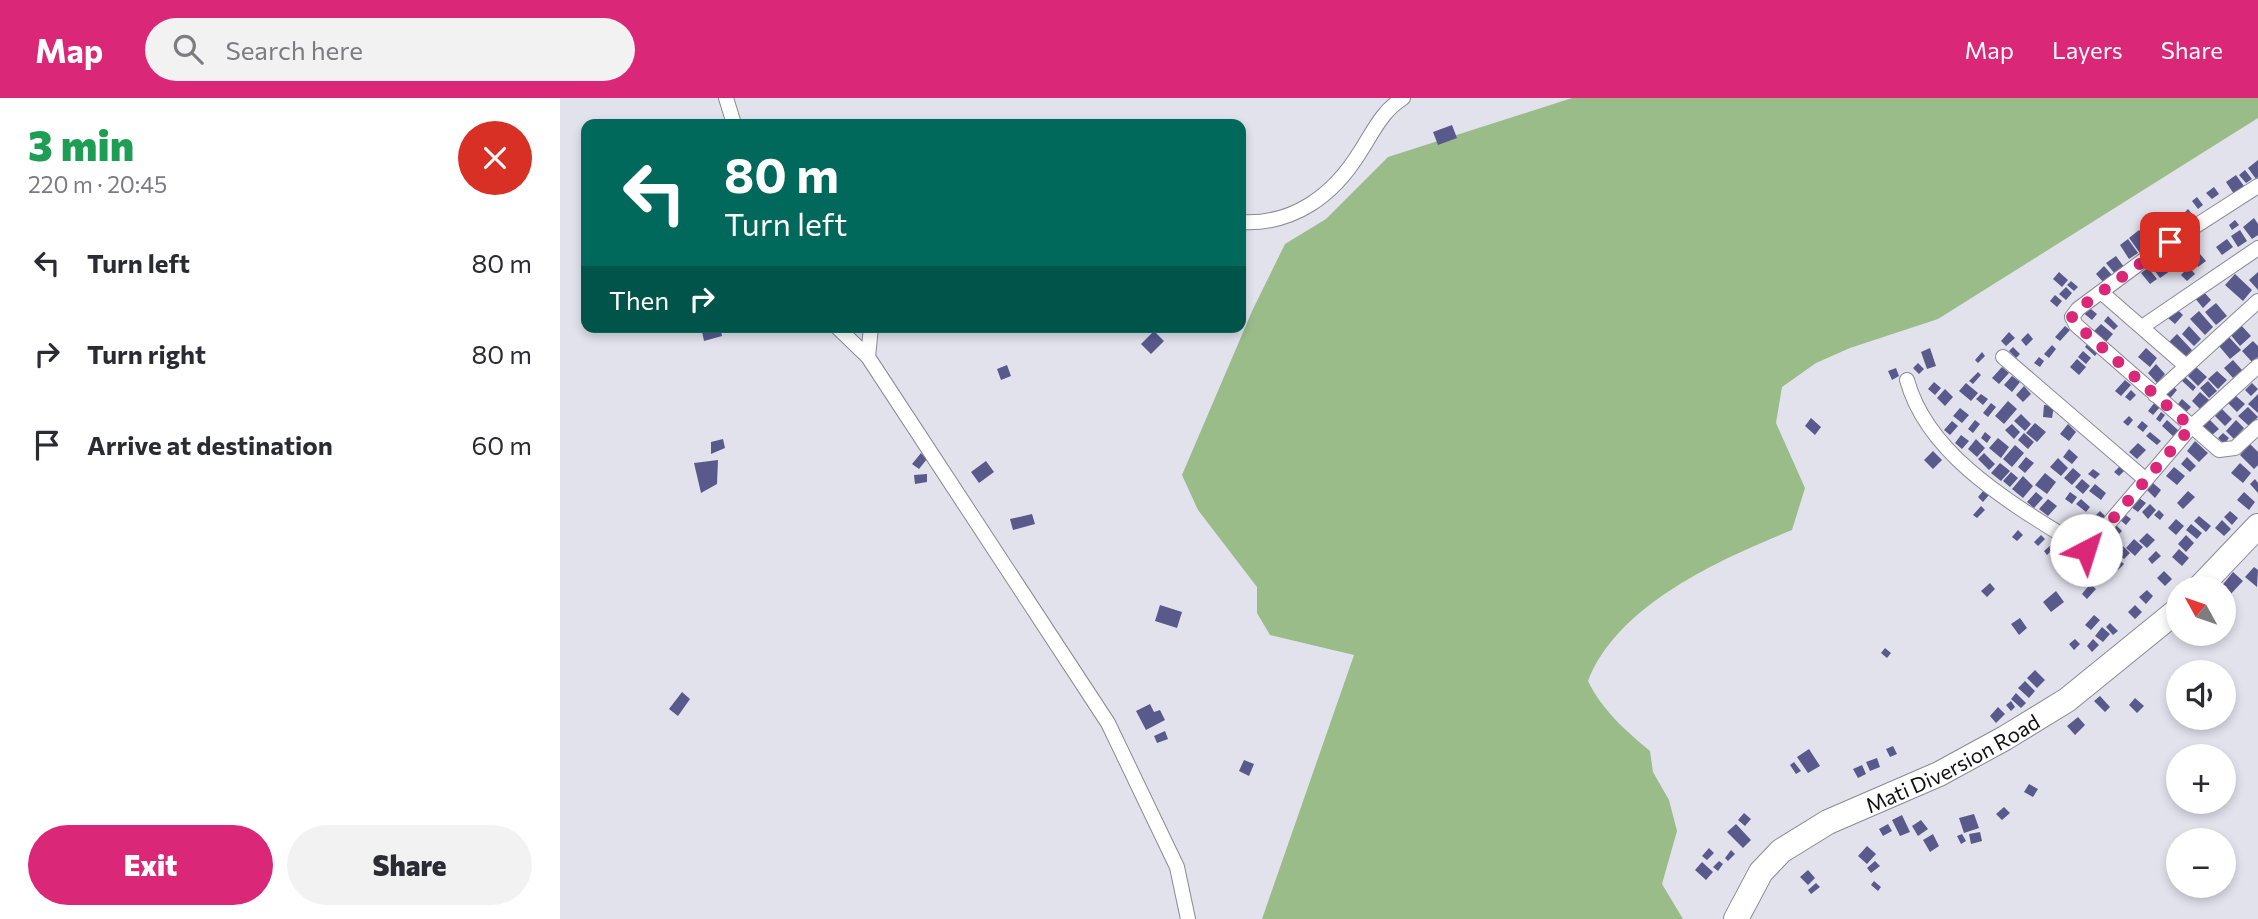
<!DOCTYPE html>
<meta charset="utf-8">
<style>
body{margin:0;font-family:Commissioner,sans-serif;background:#f2f2f3;color:#2b2b33;height:100vh;display:flex;flex-direction:column;font-size:26px;white-space:nowrap}
*{box-sizing:border-box;margin:0}
p{font-size:23px;color:#7c7c81}
.icon{flex:none;width:38px;height:38px;fill:none;stroke:currentColor;stroke-width:2;stroke-linecap:round;stroke-linejoin:round}
.map{position:relative;flex:1;overflow:hidden}
.panel{display:flex;flex-direction:column;background:#fff;width:560px}
.panel>*{flex:none}
.guide{position:absolute;left:21px;top:21px;width:665px;height:214px;border-radius:14px;box-shadow:0 4px 10px #0003;background:#00695c;color:#fff;overflow:hidden}
.needle{width:46px;rotate:310deg}
.controls{position:absolute;left:1606px;top:478px;display:grid;gap:14px}
.controls a{display:grid;place-items:center;width:70px;height:70px;border-radius:50%;background:#fff;box-shadow:0 4px 10px #0003;font-size:35px}
.pin{position:absolute;display:grid;place-items:center;width:60px;height:60px;color:#fff;margin:-30px;border-radius:14px;box-shadow:0 4px 10px #0006}
.me{position:absolute;width:77px;margin:-38px;rotate:40deg;stroke-linejoin:round;filter:drop-shadow(0 0 5px #0008)}
.turn{display:flex;align-items:center;gap:24px;height:147px;padding:0 28px;font-size:32px}
.turn .icon{width:91px;height:91px;stroke-width:2.5}
.turn b{display:block;font-size:49px;line-height:60px}
.then{display:flex;align-items:center;height:66px;padding:0 28px;background:#0003;gap:14px;font-size:26px}
.round{display:grid;place-items:center;flex:none;width:74px;height:74px;border-radius:37px;background:#f2f2f3}
.summary{display:flex;align-items:center;justify-content:space-between;height:119px;padding:0 28px}
h1{font-size:42px;font-weight:800;line-height:52px;color:#1e9e55}
.action{display:flex;gap:14px;margin-top:auto;padding:14px 28px}
.action a{flex:1;height:80px;border-radius:42px;background:#db2777;color:#fff;font-size:28px;font-weight:800;line-height:80px;text-align:center}
.action a+a{background:#f2f2f3;color:#2b2b33}
ul{padding:0;list-style:none}
li{display:flex;align-items:center;gap:21px;height:91px;padding:0 28px}
li div{flex:1}
li b{display:block;font-size:26px}
li em{font-style:normal}
header{display:flex;align-items:center;gap:42px;box-sizing:border-box;height:98px;padding:0 35px;background:#db2777;color:#fff}
header strong{font-size:33px}
nav{display:flex;gap:38px;margin-inline-start:auto;font-size:24px}
.search{width:490px;height:63px;background:#f2f2f3;display:flex;align-items:center;gap:18px;box-sizing:border-box;padding:0 24px;border-radius:38px;color:#7c7c81;font-size:26px}
main{display:flex;flex:1;min-height:0}
.map>svg:first-child{display:block}
.forest{fill:#9abc89}
.building{fill:#59598c}
.lines{fill:none;stroke-linecap:round;stroke-linejoin:round}
.minor-casing{stroke:#898a93;stroke-width:16}
.trunk-casing{stroke:#898a93;stroke-width:26}
.minor{stroke:#fff;stroke-width:14}
.trunk{stroke:#fff;stroke-width:24}
.route{stroke:#db2777;stroke-width:12;stroke-dasharray:0 21.6}
.labels{text-anchor:middle;dominant-baseline:central;stroke-width:7;stroke-linejoin:round;paint-order:stroke}
.street-label{font-size:21px;fill:#111114;stroke:#eeeff9}
</style>
<header>
<strong>Map</strong>
<div class="search"><svg class="icon" aria-label="search" viewBox="0 0 24 24"><circle cx="10" cy="10" r="6"/><path d="M15 15l6 6"/></svg>Search here</div>
<nav><a>Map</a><a>Layers</a><a>Share</a></nav>
</header>
<main>
<section class="panel">
<div class="summary"><div><h1>3 min</h1><p>220 m · 20:45</p></div><a class="round" style="background:#d93025;color:#fff"><svg class="icon" aria-label="close" viewBox="0 0 24 24"><path d="M6 6l12 12M18 6L6 18"/></svg></a></div>
<ul>
<li><svg class="icon" aria-label="left" viewBox="0 0 24 24"><path d="M17 20v-9H6M10 6l-5 5 5 5"/></svg><div><b>Turn left</b></div><em>80 m</em></li>
<li><svg class="icon" aria-label="right" viewBox="0 0 24 24"><path d="M7 20v-9h11M14 6l5 5-5 5"/></svg><div><b>Turn right</b></div><em>80 m</em></li>
<li><svg class="icon" aria-label="arrive" viewBox="0 0 24 24"><path d="M6 21V4h12l-3 4 3 4H6"/></svg><div><b>Arrive at destination</b></div><em>60 m</em></li>
</ul>
<div class="action"><a>Exit</a><a>Share</a></div>
</section>
<div class="map">
<svg width="1698" height="821" viewBox="0 0 1698 821">
<rect width="100%" height="100%" fill="#e1e2ec"/>
<!-- forest -->
<path class="forest" d="M 1012,0 L 1698,0 L 1698,20 L 1378,221 L 1290,250 L 1256,265 L 1222,289 L 1216,325 L 1245,390 L 1232,432 C 1160,461 1057,507 1028,583 C 1042,612 1065,632 1090,653 L 1093,674 L 1109,702 L 1117,733 L 1102,786 L 1123,821 L 702,821 L 794,557 L 710,537 L 697,515 L 697,489 L 638,412 L 622,377 L 693,211 L 725,146 L 766,121 L 828,59 Z"/>
<!-- building -->
<path class="building" d="M 892,27 L 897,40 L 878,47 L 873,34 Z
M 1698,62 L 1698,79 L 1696,81 L 1688,70 Z
M 1685,72 L 1692,81 L 1686,85 L 1679,77 Z
M 1676,77 L 1684,88 L 1674,96 L 1666,84 Z
M 1654,89 L 1659,96 L 1652,101 L 1646,95 Z
M 1637,99 L 1643,107 L 1638,111 L 1632,103 Z
M 1628,111 L 1633,117 L 1627,123 L 1622,117 Z
M 1608,119 L 1614,129 L 1607,134 L 1600,124 Z
M 1694,120 L 1698,126 L 1698,137 L 1692,141 L 1683,129 Z
M 1675,122 L 1679,127 L 1672,132 L 1669,127 Z
M 1600,128 L 1605,135 L 1599,140 L 1594,132 Z
M 1579,132 L 1590,147 L 1580,155 L 1569,140 Z
M 1680,132 L 1687,143 L 1678,149 L 1671,138 Z
M 1568,141 L 1578,155 L 1569,161 L 1560,147 Z
M 1667,141 L 1673,149 L 1662,157 L 1656,149 Z
M 1614,152 L 1623,163 L 1615,170 L 1606,159 Z
M 1640,156 L 1646,163 L 1638,169 L 1633,163 Z
M 1556,158 L 1564,169 L 1555,176 L 1546,165 Z
M 1602,162 L 1610,173 L 1600,180 L 1592,169 Z
M 1544,168 L 1552,177 L 1544,185 L 1536,176 Z
M 1629,169 L 1635,176 L 1627,183 L 1621,177 Z
M 1588,170 L 1597,181 L 1590,186 L 1581,175 Z
M 1499,174 L 1508,182 L 1502,189 L 1493,181 Z
M 1698,174 L 1698,192 L 1689,182 Z
M 1675,176 L 1692,192 L 1683,203 L 1665,187 Z
M 1511,183 L 1518,189 L 1514,193 L 1507,187 Z
M 1506,189 L 1512,195 L 1506,202 L 1499,196 Z
M 1642,192 L 1651,202 L 1643,210 L 1634,199 Z
M 1495,197 L 1502,203 L 1497,209 L 1490,203 Z
M 1656,205 L 1667,218 L 1656,227 L 1645,214 Z
M 1526,207 L 1537,216 L 1532,222 L 1521,213 Z
M 1617,211 L 1623,217 L 1615,226 L 1608,220 Z
M 1639,213 L 1653,229 L 1645,237 L 1630,221 Z
M 1548,218 L 1558,228 L 1554,232 L 1544,223 Z
M 1541,226 L 1553,236 L 1546,244 L 1534,233 Z
M 1680,226 L 1691,238 L 1680,248 L 1669,235 Z
M 1505,228 L 1510,232 L 1500,243 L 1495,239 Z
M 1629,228 L 1641,241 L 1634,248 L 1622,236 Z
M 141,229 L 160,229 L 162,238 L 144,243 Z
M 594,233 L 604,243 L 591,256 L 581,246 Z
M 1449,234 L 1455,240 L 1446,248 L 1441,243 Z
M 1468,235 L 1473,241 L 1466,248 L 1461,242 Z
M 1617,236 L 1632,252 L 1625,260 L 1609,244 Z
M 1669,239 L 1681,252 L 1670,261 L 1659,248 Z
M 1693,243 L 1698,248 L 1698,259 L 1692,264 L 1682,253 Z
M 1528,245 L 1538,254 L 1535,258 L 1525,249 Z
M 1492,247 L 1496,251 L 1489,260 L 1484,256 Z
M 1453,249 L 1460,256 L 1456,260 L 1449,253 Z
M 1370,250 L 1376,268 L 1367,271 L 1361,254 Z
M 1586,250 L 1597,260 L 1590,269 L 1578,259 Z
M 1523,253 L 1531,260 L 1526,266 L 1518,259 Z
M 1422,254 L 1425,258 L 1418,265 L 1415,262 Z
M 1479,259 L 1484,263 L 1480,269 L 1474,265 Z
M 1517,261 L 1526,269 L 1519,277 L 1510,269 Z
M 1673,262 L 1682,272 L 1673,280 L 1664,270 Z
M 1358,265 L 1364,271 L 1359,276 L 1353,270 Z
M 1596,266 L 1605,276 L 1597,285 L 1588,275 Z
M 447,267 L 451,278 L 441,282 L 437,271 Z
M 1442,269 L 1449,275 L 1439,286 L 1432,280 Z
M 1636,269 L 1647,279 L 1638,288 L 1628,278 Z
M 1336,270 L 1339,278 L 1332,282 L 1328,273 Z
M 1657,273 L 1667,282 L 1658,291 L 1648,281 Z
M 1418,274 L 1421,277 L 1413,286 L 1409,283 Z
M 1452,278 L 1460,284 L 1452,294 L 1444,287 Z
M 1624,278 L 1636,289 L 1633,293 L 1621,282 Z
M 1565,282 L 1571,287 L 1561,298 L 1555,293 Z
M 1648,283 L 1657,293 L 1649,300 L 1640,290 Z
M 1374,284 L 1381,290 L 1375,297 L 1368,291 Z
M 1406,285 L 1418,295 L 1411,303 L 1399,293 Z
M 1692,285 L 1698,291 L 1691,298 L 1685,292 Z
M 1612,287 L 1617,292 L 1607,304 L 1602,299 Z
M 1464,288 L 1471,296 L 1463,304 L 1456,297 Z
M 1385,291 L 1393,299 L 1385,308 L 1377,300 Z
M 1571,292 L 1576,297 L 1570,303 L 1565,299 Z
M 1640,294 L 1649,302 L 1640,311 L 1632,303 Z
M 1421,296 L 1428,301 L 1423,307 L 1416,301 Z
M 1698,296 L 1698,315 L 1688,306 Z
M 1676,298 L 1685,306 L 1677,314 L 1668,305 Z
M 1622,301 L 1631,309 L 1626,314 L 1618,306 Z
M 1448,303 L 1457,311 L 1444,326 L 1435,318 Z
M 1595,304 L 1600,309 L 1593,317 L 1588,313 Z
M 1431,305 L 1436,309 L 1428,319 L 1423,315 Z
M 1484,307 L 1494,308 L 1492,320 L 1483,319 Z
M 1688,309 L 1698,319 L 1689,328 L 1678,318 Z
M 1400,310 L 1409,317 L 1402,325 L 1393,318 Z
M 1662,311 L 1672,321 L 1665,328 L 1655,318 Z
M 1601,314 L 1605,317 L 1600,324 L 1596,321 Z
M 1461,316 L 1471,326 L 1465,333 L 1454,323 Z
M 1569,318 L 1573,322 L 1568,328 L 1563,324 Z
M 1251,320 L 1261,329 L 1255,337 L 1245,328 Z
M 1649,321 L 1659,331 L 1652,337 L 1642,328 Z
M 1415,322 L 1420,326 L 1413,335 L 1408,331 Z
M 1607,322 L 1619,333 L 1614,339 L 1602,328 Z
M 1676,322 L 1684,330 L 1674,341 L 1666,333 Z
M 1392,323 L 1398,328 L 1390,337 L 1384,332 Z
M 1582,323 L 1588,328 L 1583,334 L 1577,329 Z
M 1475,325 L 1486,334 L 1477,344 L 1466,335 Z
M 1452,326 L 1460,334 L 1454,341 L 1445,332 Z
M 1508,326 L 1516,334 L 1509,343 L 1500,336 Z
M 1425,334 L 1431,339 L 1427,345 L 1421,340 Z
M 1590,334 L 1601,343 L 1597,347 L 1586,338 Z
M 1464,335 L 1474,344 L 1468,351 L 1458,342 Z
M 1663,335 L 1669,340 L 1664,346 L 1658,340 Z
M 1401,337 L 1409,343 L 1402,351 L 1395,345 Z
M 1438,340 L 1449,349 L 1441,360 L 1429,350 Z
M 163,341 L 165,350 L 151,356 L 151,344 Z
M 1416,341 L 1425,350 L 1417,359 L 1408,351 Z
M 1635,343 L 1648,355 L 1639,364 L 1627,353 Z
M 1578,345 L 1586,352 L 1577,361 L 1569,354 Z
M 1690,346 L 1698,354 L 1698,367 L 1694,371 L 1680,357 Z
M 1455,347 L 1464,355 L 1452,369 L 1443,361 Z
M 1509,351 L 1518,359 L 1512,366 L 1503,359 Z
M 1373,353 L 1382,362 L 1373,371 L 1364,362 Z
M 361,355 L 367,361 L 359,371 L 352,366 Z
M 1424,355 L 1435,366 L 1429,372 L 1418,361 Z
M 1466,359 L 1474,365 L 1465,375 L 1458,369 Z
M 1627,359 L 1636,368 L 1630,374 L 1621,366 Z
M 1498,360 L 1508,370 L 1501,378 L 1490,369 Z
M 158,362 L 157,386 L 141,395 L 134,365 Z
M 426,363 L 434,374 L 419,385 L 411,374 Z
M 1440,365 L 1450,373 L 1441,383 L 1431,375 Z
M 1680,365 L 1691,375 L 1683,385 L 1671,375 Z
M 1560,368 L 1565,372 L 1559,378 L 1554,374 Z
M 1614,369 L 1625,378 L 1617,387 L 1606,378 Z
M 1513,370 L 1521,377 L 1512,387 L 1504,380 Z
M 1533,371 L 1540,376 L 1535,381 L 1528,376 Z
M 1451,374 L 1458,380 L 1450,389 L 1443,383 Z
M 1485,375 L 1496,384 L 1487,396 L 1475,387 Z
M 367,376 L 367,384 L 355,386 L 354,377 Z
M 1463,378 L 1473,388 L 1463,400 L 1452,391 Z
M 1522,381 L 1530,388 L 1523,396 L 1515,389 Z
M 1695,381 L 1698,385 L 1698,395 L 1690,386 Z
M 1593,385 L 1601,392 L 1595,400 L 1587,392 Z
M 1535,386 L 1546,395 L 1541,402 L 1529,393 Z
M 1424,392 L 1429,397 L 1423,404 L 1418,399 Z
M 1628,393 L 1635,399 L 1623,411 L 1617,405 Z
M 1476,394 L 1483,400 L 1474,410 L 1467,404 Z
M 1510,394 L 1517,399 L 1512,406 L 1505,401 Z
M 1684,394 L 1695,404 L 1689,412 L 1677,402 Z
M 1578,399 L 1586,405 L 1578,414 L 1571,409 Z
M 1488,401 L 1497,408 L 1488,418 L 1479,411 Z
M 1521,401 L 1530,409 L 1526,414 L 1516,406 Z
M 1590,406 L 1596,412 L 1588,421 L 1582,414 Z
M 1421,408 L 1425,412 L 1417,420 L 1413,417 Z
M 1599,412 L 1604,417 L 1600,422 L 1594,417 Z
M 1540,413 L 1547,420 L 1542,426 L 1534,419 Z
M 1670,413 L 1678,420 L 1672,427 L 1664,419 Z
M 1563,415 L 1571,421 L 1566,427 L 1559,421 Z
M 472,416 L 475,426 L 453,432 L 450,421 Z
M 1639,418 L 1651,428 L 1646,434 L 1634,423 Z
M 1616,421 L 1624,428 L 1616,437 L 1608,430 Z
M 1662,422 L 1671,431 L 1664,438 L 1655,430 Z
M 1526,423 L 1536,431 L 1527,441 L 1517,433 Z
M 1555,426 L 1562,433 L 1552,443 L 1545,437 Z
M 1631,426 L 1642,435 L 1637,441 L 1626,432 Z
M 1458,432 L 1463,437 L 1457,443 L 1452,439 Z
M 1587,435 L 1595,442 L 1587,450 L 1579,443 Z
M 1481,437 L 1485,441 L 1478,448 L 1474,444 Z
M 1626,437 L 1634,445 L 1626,454 L 1618,446 Z
M 1541,441 L 1548,448 L 1540,456 L 1533,449 Z
M 1574,441 L 1583,449 L 1575,458 L 1566,450 Z
M 1491,447 L 1494,450 L 1487,457 L 1484,453 Z
M 1563,448 L 1570,455 L 1564,461 L 1556,454 Z
M 1619,451 L 1629,460 L 1622,468 L 1612,459 Z
M 1514,453 L 1523,461 L 1513,473 L 1504,464 Z
M 1596,453 L 1601,458 L 1592,466 L 1588,461 Z
M 1553,456 L 1564,466 L 1558,472 L 1548,462 Z
M 1547,466 L 1553,472 L 1547,477 L 1542,471 Z
M 1694,469 L 1698,472 L 1697,489 L 1685,479 Z
M 1604,473 L 1612,481 L 1605,488 L 1597,480 Z
M 1673,474 L 1683,483 L 1668,499 L 1664,490 L 1660,490 Z
M 1430,485 L 1435,491 L 1427,499 L 1421,493 Z
M 1530,486 L 1536,491 L 1527,501 L 1522,496 Z
M 1587,492 L 1593,498 L 1586,506 L 1579,499 Z
M 1496,493 L 1504,504 L 1491,514 L 1483,504 Z
M 600,507 L 622,514 L 617,530 L 595,523 Z
M 1575,507 L 1582,514 L 1575,521 L 1568,514 Z
M 1534,517 L 1540,522 L 1531,532 L 1525,527 Z
M 1460,520 L 1467,530 L 1459,537 L 1451,526 Z
M 1550,525 L 1558,533 L 1553,537 L 1546,529 Z
M 1542,529 L 1550,536 L 1543,544 L 1535,538 Z
M 1617,536 L 1634,536 L 1627,544 Z
M 1515,541 L 1520,546 L 1514,552 L 1509,546 Z
M 1533,541 L 1539,547 L 1532,554 L 1527,548 Z
M 1325,550 L 1331,555 L 1327,560 L 1321,555 Z
M 1475,572 L 1485,582 L 1477,590 L 1467,580 Z
M 1465,583 L 1475,593 L 1469,600 L 1458,590 Z
M 122,594 L 130,601 L 118,618 L 109,611 Z
M 1456,595 L 1466,605 L 1461,610 L 1451,601 Z
M 1540,598 L 1550,609 L 1545,614 L 1534,603 Z
M 1575,600 L 1584,608 L 1577,615 L 1569,607 Z
M 1451,603 L 1455,609 L 1451,613 L 1446,607 Z
M 590,606 L 594,614 L 600,612 L 605,622 L 586,632 L 576,613 Z
M 1438,609 L 1445,616 L 1436,625 L 1430,618 Z
M 1518,619 L 1525,627 L 1515,637 L 1507,628 Z
M 1644,620 L 1662,620 L 1654,628 Z
M 605,633 L 608,641 L 597,645 L 594,638 Z
M 1333,648 L 1337,656 L 1330,659 L 1326,651 Z
M 1249,651 L 1260,668 L 1248,675 L 1237,659 Z
M 1317,660 L 1320,669 L 1310,673 L 1306,664 Z
M 684,662 L 694,666 L 689,678 L 679,673 Z
M 1234,664 L 1241,673 L 1236,676 L 1230,667 Z
M 1302,667 L 1306,676 L 1298,680 L 1293,671 Z
M 1469,686 L 1478,691 L 1473,699 L 1464,694 Z
M 1444,709 L 1450,715 L 1442,722 L 1436,716 Z
M 1184,715 L 1191,721 L 1185,728 L 1178,722 Z
M 1414,716 L 1419,730 L 1404,735 L 1399,720 Z
M 1342,717 L 1350,734 L 1340,738 L 1332,722 Z
M 1361,722 L 1368,731 L 1358,738 L 1352,728 Z
M 1176,726 L 1191,742 L 1183,750 L 1167,734 Z
M 1328,726 L 1332,733 L 1323,738 L 1319,731 Z
M 1420,734 L 1422,743 L 1411,746 L 1409,736 Z
M 1373,736 L 1379,748 L 1370,754 L 1363,742 Z
M 1402,736 L 1406,743 L 1401,746 L 1397,738 Z
M 1307,748 L 1316,756 L 1307,766 L 1298,758 Z
M 1149,750 L 1154,755 L 1147,762 L 1142,758 Z
M 1171,752 L 1175,756 L 1168,763 L 1165,760 Z
M 1159,763 L 1163,766 L 1158,773 L 1153,769 Z
M 1315,763 L 1320,768 L 1311,775 L 1307,770 Z
M 1142,764 L 1153,774 L 1146,782 L 1135,772 Z
M 1248,772 L 1255,780 L 1248,787 L 1240,779 Z
M 1314,783 L 1321,789 L 1318,793 L 1311,787 Z
M 1256,785 L 1260,789 L 1251,796 L 1248,792 Z"/>
<g class="lines">
<defs>
<path id="minor" d="M 166,0 L 174,26
M 1698,88 L 1592,156 L 1518,211 L 1512,219 L 1516,227 L 1659,352 L 1675,350 L 1698,329
M 681,124 C 733,127 773,98 800,54 C 813,34 822,13 843,0
M 1541,194 L 1626,268
M 277,229 L 308,259 L 548,625 L 617,769 L 628,821
M 1582,229 L 1698,150
M 308,259 L 311,229
M 1443,259 L 1586,382
M 1347,282 C 1369,362 1460,410 1526,452 L 1631,329 L 1698,268
M 1595,297 L 1698,203"/>
<g id="trunk">
<path d="M 1639,490 L 1698,428"/>
<path id="s1" d="M 1176,821 L 1201,774 L 1221,753 L 1268,724 L 1379,676 L 1445,640 L 1507,602 L 1619,511"/>
</g>
</defs>
<!-- minor casing -->
<use href="#minor" class="minor-casing"/>
<!-- trunk casing -->
<use href="#trunk" class="trunk-casing"/>
<!-- minor -->
<use href="#minor" class="minor"/>
<!-- trunk -->
<use href="#trunk" class="trunk"/>
</g>
<g class="lines">
<!-- route -->
<path class="route" d="M 1526,452 L 1631,329 L 1517,227 L 1512,219 L 1518,211 L 1610,144"/>
</g>
<g class="labels">
<!-- street labels -->
<g class="street-label">
<text stroke="none"><textPath href="#s1" startOffset="275">Mati Diversion Road</textPath></text>
</g>
</g>
</svg>
<div class="controls">
<a><svg class="needle" viewBox="-14 -14 28 28"><path d="M0-13l5 13h-10z" fill="#e53935"/><path d="M0 13l5-13h-10z" fill="#7c7c81"/></svg></a>
<a><svg class="icon" aria-label="sound" viewBox="0 0 24 24"><path d="M4 9h4l5-4v14l-5-4H4zM17 9q2 3 0 6"/></svg></a>
<a>+</a>
<a>−</a>
</div>
<div class="pin" style="left:1610px;top:144px;background:#d93025"><svg class="icon" aria-label="arrive" viewBox="0 0 24 24"><path d="M6 21V4h12l-3 4 3 4H6"/></svg></div>
<svg class="me" style="left:1526px;top:452px" viewBox="-20 -20 40 40"><circle r="19" fill="#fff"/><path d="M0-13L10 11 0 6-10 11z" fill="#db2777"/></svg>
<div class="guide">
<div class="turn"><svg class="icon" aria-label="left" viewBox="0 0 24 24"><path d="M17 20v-9H6M10 6l-5 5 5 5"/></svg><div><b>80 m</b>Turn left</div></div>
<div class="then">Then<svg class="icon" aria-label="right" viewBox="0 0 24 24"><path d="M7 20v-9h11M14 6l5 5-5 5"/></svg></div>
</div>
</div>
</main>
